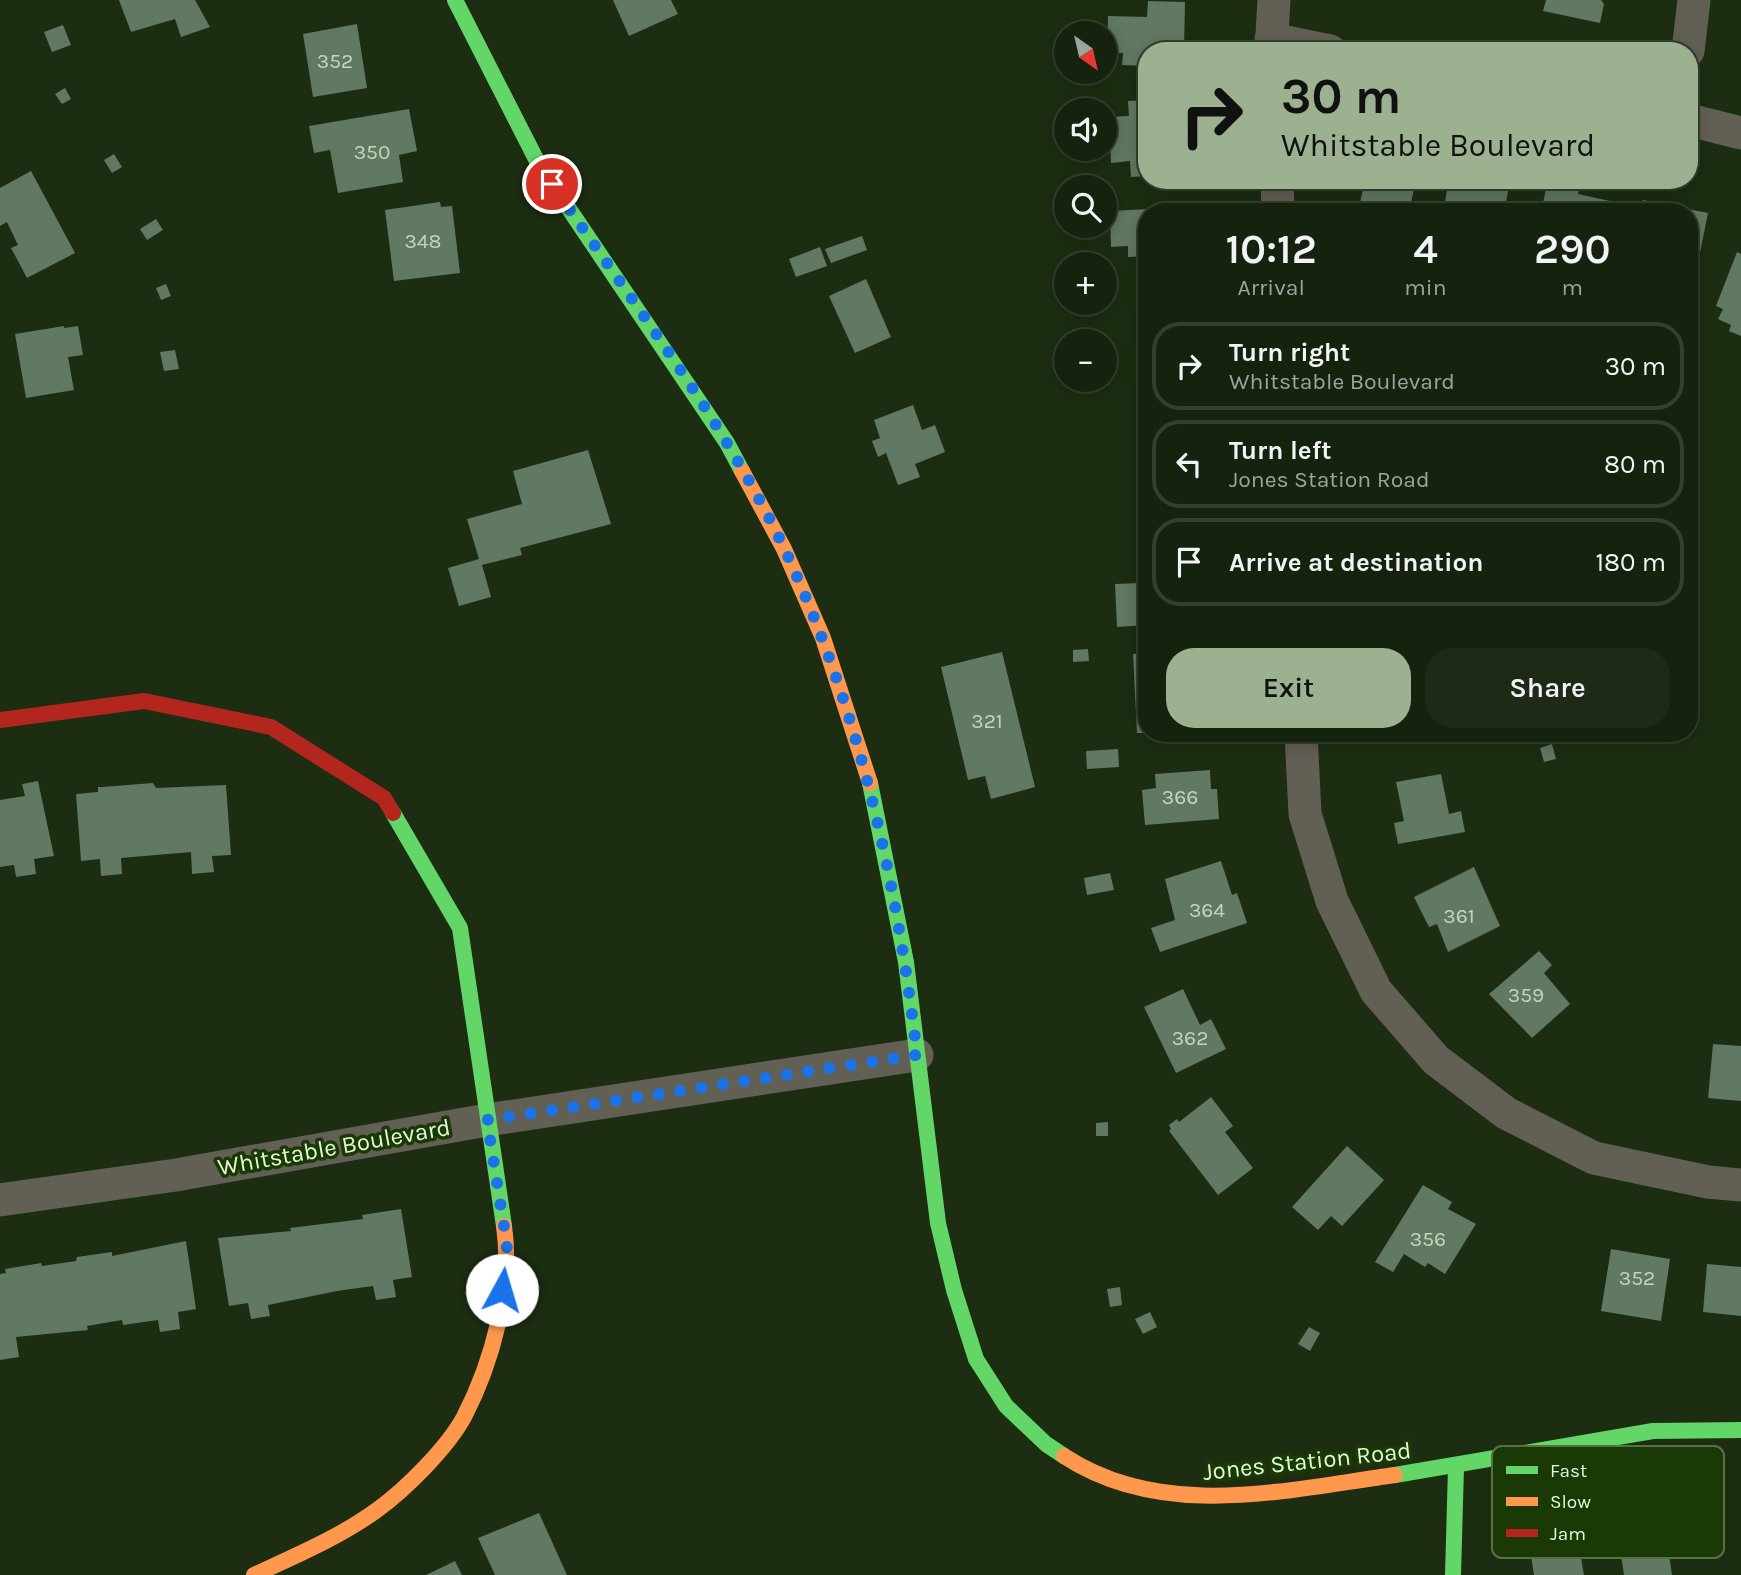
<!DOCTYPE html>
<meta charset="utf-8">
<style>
body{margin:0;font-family:Karla,sans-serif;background:#1e2a16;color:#f1f3f6;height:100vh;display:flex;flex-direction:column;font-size:26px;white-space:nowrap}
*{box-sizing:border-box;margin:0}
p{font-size:23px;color:#9da49d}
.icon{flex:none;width:38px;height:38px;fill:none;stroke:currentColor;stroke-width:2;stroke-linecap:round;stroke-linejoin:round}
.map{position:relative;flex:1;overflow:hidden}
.drawer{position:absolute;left:1138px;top:203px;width:560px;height:539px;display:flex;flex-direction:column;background:#15220d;border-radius:28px;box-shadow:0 4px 18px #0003,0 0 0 2px #343f2e}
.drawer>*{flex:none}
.top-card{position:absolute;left:1138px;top:42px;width:560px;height:147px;border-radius:28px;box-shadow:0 4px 18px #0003,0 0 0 2px #343f2e;background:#9bb190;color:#111;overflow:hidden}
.needle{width:46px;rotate:146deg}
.tools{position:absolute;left:1054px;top:21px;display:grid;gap:14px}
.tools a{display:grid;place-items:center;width:63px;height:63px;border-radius:50%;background:#15220d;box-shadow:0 4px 18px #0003,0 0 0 2px #343f2e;font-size:35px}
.pin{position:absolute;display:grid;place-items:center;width:60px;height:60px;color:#fff;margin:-30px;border:4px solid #fff;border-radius:50%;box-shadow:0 2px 7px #0007}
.me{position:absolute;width:77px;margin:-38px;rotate:6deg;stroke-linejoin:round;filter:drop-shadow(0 0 5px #0008)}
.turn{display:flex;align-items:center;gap:24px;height:147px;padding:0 28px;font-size:32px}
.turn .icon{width:91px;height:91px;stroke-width:2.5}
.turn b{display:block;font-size:49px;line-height:60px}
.eta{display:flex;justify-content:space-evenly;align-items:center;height:119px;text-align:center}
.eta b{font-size:42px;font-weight:600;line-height:49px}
.cta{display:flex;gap:14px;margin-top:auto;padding:14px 28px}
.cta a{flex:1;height:80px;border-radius:28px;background:#9bb190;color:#111;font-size:28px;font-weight:600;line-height:80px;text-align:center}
.cta a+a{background:#1e2a16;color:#f1f3f6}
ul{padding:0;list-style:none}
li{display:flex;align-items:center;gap:21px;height:88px;margin:0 14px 10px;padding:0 14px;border:4px solid #343f2e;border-radius:28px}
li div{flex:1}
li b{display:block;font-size:26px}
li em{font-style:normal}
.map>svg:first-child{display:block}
.building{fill:#617862}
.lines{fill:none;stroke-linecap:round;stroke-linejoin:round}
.street{stroke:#625f55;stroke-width:33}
.fast{stroke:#63d668;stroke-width:16}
.slow{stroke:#ff974d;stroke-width:16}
.jam{stroke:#b3261e;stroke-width:16}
.route{stroke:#1a73e8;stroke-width:12;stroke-dasharray:0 21.6}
.labels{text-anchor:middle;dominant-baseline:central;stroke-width:7;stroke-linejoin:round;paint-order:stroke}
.number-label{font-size:21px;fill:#c0d8b8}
.street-label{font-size:24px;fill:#e0f8d5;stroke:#1a3905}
.key{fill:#1a3905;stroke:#557243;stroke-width:2}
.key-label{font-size:19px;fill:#e0f8d5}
</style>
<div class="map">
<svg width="1741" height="1575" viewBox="0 0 1741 1575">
<rect width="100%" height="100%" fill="#1c2d11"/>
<!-- building -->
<path class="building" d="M 119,0 L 195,0 L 210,27 L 181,37 L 175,19 L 131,32 Z
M 613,0 L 671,0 L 678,14 L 629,36 Z
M 1546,0 L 1601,0 L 1604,4 L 1600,23 L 1543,11 Z
M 1148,1 L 1185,2 L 1184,51 L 1146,51 L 1146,66 L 1122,65 L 1123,53 L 1107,53 L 1108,16 L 1147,17 Z
M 357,24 L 367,88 L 313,97 L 303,34 Z
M 63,25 L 71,45 L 52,52 L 44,32 Z
M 65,88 L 71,99 L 62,104 L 55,94 Z
M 1146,100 L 1146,176 L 1131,177 L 1130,161 L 1111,163 L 1109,117 L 1129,116 L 1128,101 Z
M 409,109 L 417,151 L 399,155 L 403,182 L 338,193 L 330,150 L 314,153 L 309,126 Z
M 114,154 L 122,167 L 112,173 L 104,160 Z
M 31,171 L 75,253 L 27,278 L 11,248 L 18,245 L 7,222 L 0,226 L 0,188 Z
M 1365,180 L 1416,180 L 1409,212 L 1358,212 Z
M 1449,180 L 1510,182 L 1504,212 L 1443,212 Z
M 1548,180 L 1579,187 L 1578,194 L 1610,201 L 1608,212 L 1541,212 Z
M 1643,200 L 1708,213 L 1696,273 L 1689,272 L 1689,212 L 1641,212 Z
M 440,202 L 441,207 L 452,206 L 460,273 L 394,281 L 385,210 Z
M 1188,207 L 1188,212 L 1146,212 L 1146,256 L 1128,257 L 1128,246 L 1111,247 L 1110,211 Z
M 156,219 L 163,230 L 147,240 L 140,229 Z
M 862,236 L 867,250 L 831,263 L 825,249 Z
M 820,247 L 827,266 L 796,277 L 789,259 Z
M 1737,252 L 1741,254 L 1741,336 L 1729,331 L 1731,325 L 1718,319 L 1723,309 L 1716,306 Z
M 866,279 L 891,337 L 855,353 L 829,296 Z
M 166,284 L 171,296 L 161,300 L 156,288 Z
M 64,326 L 64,328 L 78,326 L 83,355 L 68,357 L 74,390 L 26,398 L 15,334 Z
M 175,350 L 179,369 L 164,371 L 160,352 Z
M 913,405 L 922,430 L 935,425 L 945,452 L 915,464 L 920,477 L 898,485 L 886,453 L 878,457 L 872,441 L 880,438 L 874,420 Z
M 588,450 L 611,524 L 520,548 L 522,555 L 482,565 L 491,597 L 459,606 L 448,568 L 479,559 L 467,519 L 522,504 L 513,471 Z
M 1142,559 L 1146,559 L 1146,625 L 1117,627 L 1115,584 L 1141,583 Z
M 1088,649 L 1089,661 L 1073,662 L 1073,650 Z
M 1002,652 L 1035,787 L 991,799 L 985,776 L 968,780 L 941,667 Z
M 1146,653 L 1146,733 L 1137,733 L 1133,654 Z
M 1379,733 L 1462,733 L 1462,738 L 1379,741 Z
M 1552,744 L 1556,759 L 1544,762 L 1540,748 Z
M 1118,749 L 1119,767 L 1087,769 L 1086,751 Z
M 1210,770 L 1211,789 L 1217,789 L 1219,819 L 1145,825 L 1142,790 L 1156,788 L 1155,774 Z
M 1441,774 L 1449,814 L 1461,811 L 1465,832 L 1398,844 L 1394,823 L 1404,821 L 1396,782 Z
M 38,781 L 54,856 L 34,859 L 36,874 L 16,877 L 14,865 L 0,867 L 0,800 L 25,796 L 22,784 Z
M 153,783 L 156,788 L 226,785 L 231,855 L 212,856 L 214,872 L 192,874 L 191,852 L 121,858 L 122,874 L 101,876 L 100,859 L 81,861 L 76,794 L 98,792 L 98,787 L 102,787 Z
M 1221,861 L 1232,895 L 1237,893 L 1247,923 L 1160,952 L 1151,928 L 1175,920 L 1165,879 Z
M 1474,867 L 1500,926 L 1448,952 L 1437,924 L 1429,927 L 1414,897 Z
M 1110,873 L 1114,890 L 1087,895 L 1084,878 Z
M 1539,951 L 1552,965 L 1544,973 L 1570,1004 L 1532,1038 L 1489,994 Z
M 1183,989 L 1200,1025 L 1211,1019 L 1226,1049 L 1176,1073 L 1144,1007 Z
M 1713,1044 L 1741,1046 L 1741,1101 L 1708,1098 Z
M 1211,1097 L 1233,1126 L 1225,1132 L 1253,1168 L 1218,1195 L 1169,1131 L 1171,1129 L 1169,1125 L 1177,1119 L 1179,1122 Z
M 1108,1122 L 1108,1136 L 1096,1136 L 1096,1123 Z
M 1347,1146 L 1384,1180 L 1342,1226 L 1331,1216 L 1318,1230 L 1292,1207 Z
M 1423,1185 L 1452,1202 L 1448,1209 L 1476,1224 L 1445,1274 L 1428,1263 L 1425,1267 L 1404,1254 L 1393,1272 L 1375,1262 Z
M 401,1209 L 412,1277 L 393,1280 L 396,1297 L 376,1300 L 373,1286 L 337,1291 L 268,1305 L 270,1316 L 251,1319 L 248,1303 L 229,1306 L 218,1238 L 291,1231 L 290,1228 L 363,1219 L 362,1215 Z
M 186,1241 L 196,1309 L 178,1312 L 180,1329 L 160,1332 L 158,1320 L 123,1325 L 122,1320 L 87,1326 L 88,1330 L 16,1337 L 19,1357 L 0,1360 L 0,1274 L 6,1273 L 5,1269 L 41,1263 L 42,1266 L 76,1261 L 77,1257 L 112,1252 L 112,1256 Z
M 1611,1249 L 1670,1259 L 1661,1321 L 1601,1311 Z
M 1707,1264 L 1741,1267 L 1741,1316 L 1703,1312 Z
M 1120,1287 L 1122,1305 L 1110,1307 L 1107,1289 Z
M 1150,1312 L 1157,1327 L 1143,1334 L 1135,1319 Z
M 1309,1327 L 1320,1333 L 1310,1351 L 1298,1344 Z
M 1645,1506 L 1647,1517 L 1663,1514 L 1672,1575 L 1624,1575 L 1616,1522 L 1630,1519 L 1629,1509 Z
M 539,1513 L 567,1575 L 495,1575 L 478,1538 Z
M 1576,1528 L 1584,1575 L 1534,1575 L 1528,1536 Z
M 455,1561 L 462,1575 L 426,1575 Z"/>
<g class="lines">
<!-- street -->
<path class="street" d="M 1271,39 L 1330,51
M 1271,51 L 1274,0
M 1688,51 L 1694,0
M 1689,120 L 1741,133
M 1277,180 L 1278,212
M 1301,733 L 1305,814 L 1332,901 L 1376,991 L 1436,1060 L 1506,1113 L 1594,1158 L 1708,1182 L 1741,1185
M 0,1200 L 176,1175 L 487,1120 L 917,1055"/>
<!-- fast -->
<path class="fast" d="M 455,0 L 538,163 L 727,443 L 742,471
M 870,783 L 906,962 L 938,1223 L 954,1290 L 976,1359 L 1006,1406 L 1046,1444 L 1064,1456
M 393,813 L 460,928 L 504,1226
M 1395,1475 L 1653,1431 L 1741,1430
M 1453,1575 L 1456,1467"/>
<!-- slow -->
<path class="slow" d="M 742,471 L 784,549 L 823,638 L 870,783
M 1064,1456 C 1163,1521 1285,1490 1395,1475
M 254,1575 C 295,1556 340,1537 377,1510 C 406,1489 447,1448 464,1417 C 492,1363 513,1287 504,1226"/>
<!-- jam -->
<path class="jam" d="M 0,720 L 144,701 L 271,727 L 384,798 L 393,813"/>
</g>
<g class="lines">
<!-- route -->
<path class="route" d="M 502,1290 L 507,1245 L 487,1120 L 917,1055 C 897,881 859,709 785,550 C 725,423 632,301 552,184"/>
</g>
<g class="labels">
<!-- number labels -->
<g class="number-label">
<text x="335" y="61">352</text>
<text x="372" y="152">350</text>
<text x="423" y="241">348</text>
<text x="987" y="721">321</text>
<text x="1180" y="797">366</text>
<text x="1207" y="910">364</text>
<text x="1459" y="916">361</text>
<text x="1526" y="995">359</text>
<text x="1190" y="1038">362</text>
<text x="1428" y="1239">356</text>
<text x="1637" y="1278">352</text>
</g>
<!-- street labels -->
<g class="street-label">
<text transform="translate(334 1147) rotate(-10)">Whitstable Boulevard</text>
<text transform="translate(1307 1461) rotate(-6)">Jones Station Road</text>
</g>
</g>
<!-- legend -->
<rect x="1492" y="1446" width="232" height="112" rx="10" class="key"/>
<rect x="1506" y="1466" width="32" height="8" fill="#63d668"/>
<rect x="1506" y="1497" width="32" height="9" fill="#ff974d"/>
<rect x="1506" y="1529" width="32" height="8" fill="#b3261e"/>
<g class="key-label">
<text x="1550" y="1477">Fast</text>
<text x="1550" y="1508">Slow</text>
<text x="1550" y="1540">Jam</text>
</g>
</svg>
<div class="tools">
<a><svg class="needle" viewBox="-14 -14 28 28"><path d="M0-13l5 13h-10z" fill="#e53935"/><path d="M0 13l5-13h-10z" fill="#9da49d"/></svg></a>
<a><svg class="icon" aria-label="sound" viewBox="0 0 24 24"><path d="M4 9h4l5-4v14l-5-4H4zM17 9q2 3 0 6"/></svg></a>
<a><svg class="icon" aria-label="search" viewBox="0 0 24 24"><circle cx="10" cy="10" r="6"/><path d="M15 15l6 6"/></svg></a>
<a>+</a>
<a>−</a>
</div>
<div class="pin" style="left:552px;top:184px;background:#d93025"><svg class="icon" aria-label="arrive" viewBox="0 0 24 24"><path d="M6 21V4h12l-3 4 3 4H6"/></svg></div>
<svg class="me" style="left:502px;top:1290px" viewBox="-20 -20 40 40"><circle r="19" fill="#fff"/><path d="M0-13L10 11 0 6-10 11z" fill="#1a73e8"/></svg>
<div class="top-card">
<div class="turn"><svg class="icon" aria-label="right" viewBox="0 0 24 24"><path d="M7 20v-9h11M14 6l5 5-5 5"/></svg><div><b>30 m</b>Whitstable Boulevard</div></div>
</div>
<section class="drawer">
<div class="eta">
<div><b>10:12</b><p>Arrival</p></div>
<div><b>4</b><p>min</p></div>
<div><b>290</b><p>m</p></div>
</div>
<ul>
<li><svg class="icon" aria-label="right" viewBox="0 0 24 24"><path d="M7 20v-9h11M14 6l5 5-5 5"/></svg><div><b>Turn right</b><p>Whitstable Boulevard</p></div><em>30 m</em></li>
<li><svg class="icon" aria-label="left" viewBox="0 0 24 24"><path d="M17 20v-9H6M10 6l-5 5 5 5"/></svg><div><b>Turn left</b><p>Jones Station Road</p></div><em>80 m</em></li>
<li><svg class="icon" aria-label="arrive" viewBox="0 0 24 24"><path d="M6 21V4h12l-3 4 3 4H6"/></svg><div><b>Arrive at destination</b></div><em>180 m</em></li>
</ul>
<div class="cta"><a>Exit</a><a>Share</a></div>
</section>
</div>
